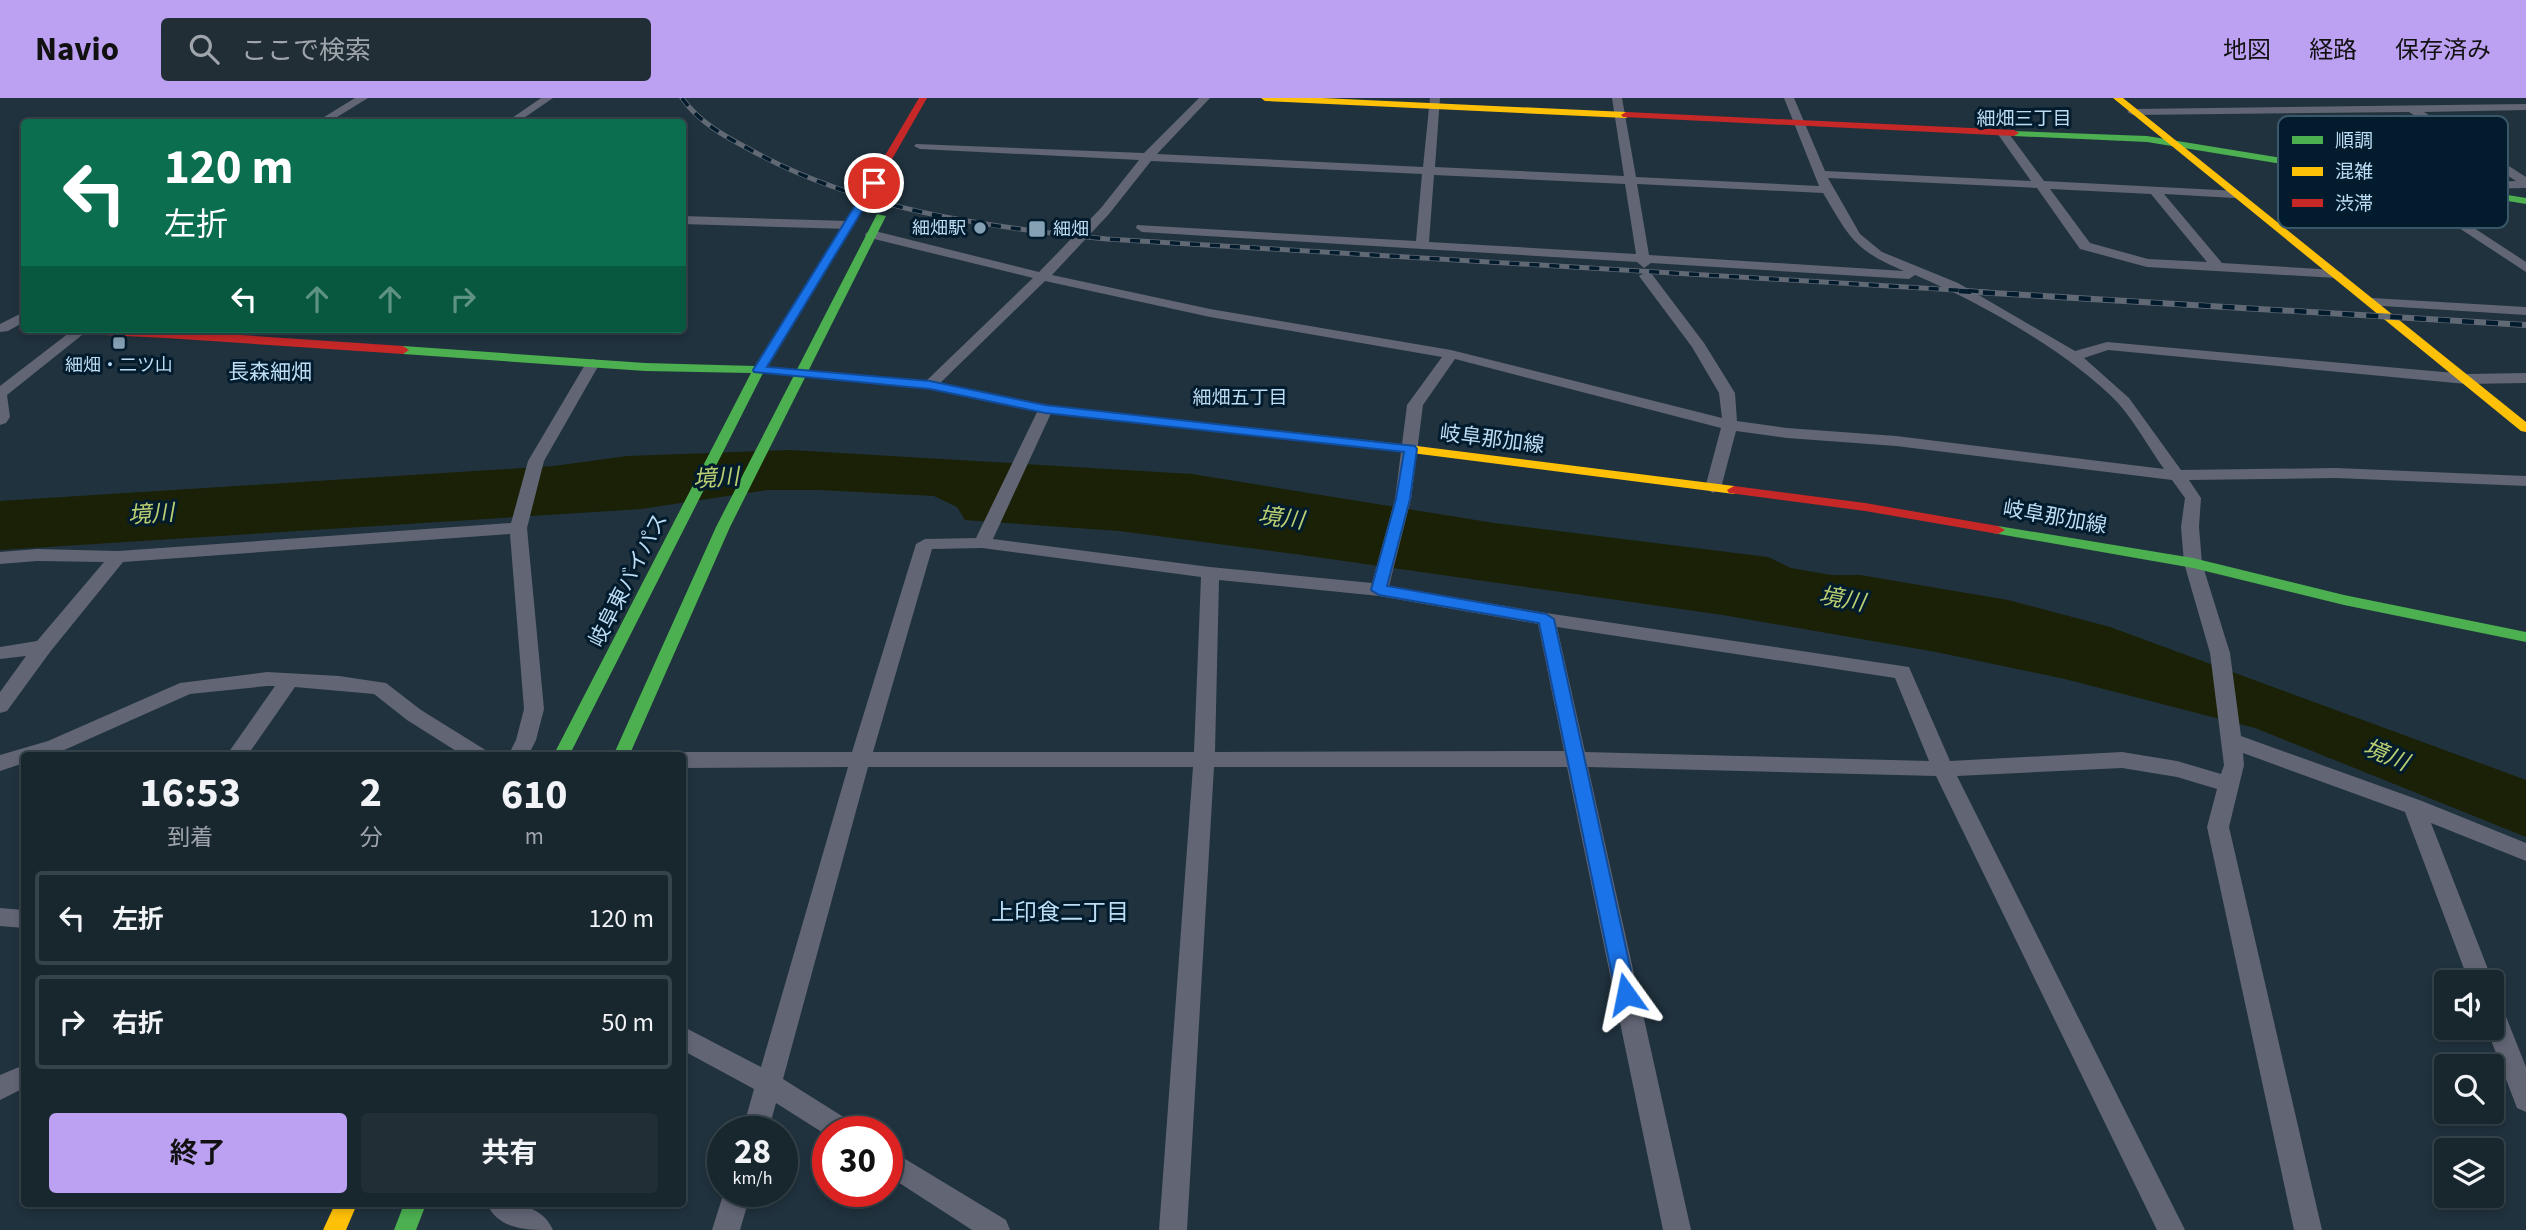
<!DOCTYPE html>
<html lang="ja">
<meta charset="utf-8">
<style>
body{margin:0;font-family:"Source Sans 3","Noto Sans JP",sans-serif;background:#212e36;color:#f1f3f6;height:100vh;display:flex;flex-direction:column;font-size:26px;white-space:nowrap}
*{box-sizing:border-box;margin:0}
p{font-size:23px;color:#9fa5aa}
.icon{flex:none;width:38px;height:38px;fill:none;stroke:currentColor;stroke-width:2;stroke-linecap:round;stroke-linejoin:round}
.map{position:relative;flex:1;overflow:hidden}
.sheet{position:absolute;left:21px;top:654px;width:665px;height:455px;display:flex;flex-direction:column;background:#18262e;border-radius:7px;box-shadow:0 4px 10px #0003,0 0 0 2px #36434a}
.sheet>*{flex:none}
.guide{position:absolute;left:21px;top:21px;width:665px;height:214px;border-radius:7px;box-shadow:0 4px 10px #0003,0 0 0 2px #36434a;background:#0b6e4f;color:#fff;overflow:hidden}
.buttons{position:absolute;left:2434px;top:872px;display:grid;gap:14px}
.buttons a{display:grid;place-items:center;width:70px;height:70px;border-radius:7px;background:#18262e;box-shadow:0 4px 10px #0003,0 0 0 2px #36434a;font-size:35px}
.speed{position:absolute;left:707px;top:1018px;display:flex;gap:14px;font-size:35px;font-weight:700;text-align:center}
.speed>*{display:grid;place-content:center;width:91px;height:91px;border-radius:50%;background:#18262e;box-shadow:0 4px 10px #0003,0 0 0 2px #36434a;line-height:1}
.speed small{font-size:18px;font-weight:400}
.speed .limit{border:10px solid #d22;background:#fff;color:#111}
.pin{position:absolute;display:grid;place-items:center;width:60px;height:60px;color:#fff;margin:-30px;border:4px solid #fff;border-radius:50%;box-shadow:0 2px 7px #0007}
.me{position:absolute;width:77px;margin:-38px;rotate:348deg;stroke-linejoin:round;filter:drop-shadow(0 0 5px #0008)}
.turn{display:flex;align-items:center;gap:24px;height:147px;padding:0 28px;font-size:32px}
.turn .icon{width:91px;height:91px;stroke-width:2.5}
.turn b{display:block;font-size:49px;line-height:60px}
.lanes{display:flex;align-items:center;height:66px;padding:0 28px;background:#0003;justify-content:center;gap:35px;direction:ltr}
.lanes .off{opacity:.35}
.eta{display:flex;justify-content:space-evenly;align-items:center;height:119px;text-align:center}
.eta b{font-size:42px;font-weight:700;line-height:49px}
.action{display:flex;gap:14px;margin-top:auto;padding:14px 28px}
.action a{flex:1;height:80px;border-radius:7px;background:#bca0f2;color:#111;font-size:28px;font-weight:700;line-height:80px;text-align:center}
.action a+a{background:#212e36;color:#f1f3f6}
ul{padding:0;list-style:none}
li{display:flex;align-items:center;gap:21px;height:94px;margin:0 14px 10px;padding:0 14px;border:4px solid #36434a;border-radius:7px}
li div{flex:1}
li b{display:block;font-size:26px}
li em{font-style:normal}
header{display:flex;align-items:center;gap:42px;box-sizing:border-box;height:98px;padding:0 35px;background:#bca0f2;color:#111}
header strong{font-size:33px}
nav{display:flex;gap:38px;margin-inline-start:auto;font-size:24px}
.search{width:490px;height:63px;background:#212e36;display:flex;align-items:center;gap:18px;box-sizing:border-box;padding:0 24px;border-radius:7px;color:#9fa5aa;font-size:26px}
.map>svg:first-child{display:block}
.water{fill:#1a2106}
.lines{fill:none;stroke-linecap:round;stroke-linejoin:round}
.street{fill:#616574;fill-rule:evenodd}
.fast{fill:#4caf50;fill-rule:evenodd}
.slow{fill:#ffc107;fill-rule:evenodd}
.jam{fill:#c62828;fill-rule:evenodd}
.rail-far1-casing{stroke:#616975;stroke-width:5}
.rail-casing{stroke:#616975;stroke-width:6}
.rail-far1{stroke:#021c2d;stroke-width:3.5;stroke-dasharray:10;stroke-linecap:butt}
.rail{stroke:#021c2d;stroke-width:4.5;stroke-dasharray:12;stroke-linecap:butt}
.route{fill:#1a73e8;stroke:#114b97;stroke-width:2}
.poi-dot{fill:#86a1b4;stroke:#021c2d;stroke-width:2.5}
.labels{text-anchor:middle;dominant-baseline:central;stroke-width:6;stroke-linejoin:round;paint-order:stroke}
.far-poi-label{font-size:18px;fill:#bdddf4;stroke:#021c2d;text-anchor:end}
.far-neighbourhood-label{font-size:19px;fill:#bdddf4;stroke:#021c2d}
.far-quarter-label{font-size:21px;fill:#bdddf4;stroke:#021c2d}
.street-label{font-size:21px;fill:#bdddf4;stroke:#021c2d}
.water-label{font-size:23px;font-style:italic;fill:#bbcf72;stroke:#021c2d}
.neighbourhood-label{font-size:23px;fill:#bdddf4;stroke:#021c2d}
.key{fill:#021c2d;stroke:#3a5669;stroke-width:2}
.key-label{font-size:19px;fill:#bdddf4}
</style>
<header>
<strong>Navio</strong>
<div class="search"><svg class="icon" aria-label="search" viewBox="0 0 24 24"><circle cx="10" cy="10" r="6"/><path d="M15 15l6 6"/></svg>ここで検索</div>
<nav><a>地図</a><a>経路</a><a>保存済み</a></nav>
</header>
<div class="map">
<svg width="2526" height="1132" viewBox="0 0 2526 1132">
<rect width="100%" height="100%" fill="#20323e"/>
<!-- water -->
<path class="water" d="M 790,352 L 1192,376 L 1494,425 L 1768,459 L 1791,470 L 1831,477 L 1860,477 L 2008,502 L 2110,529 L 2526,682 L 2526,739 L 2255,630 L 2065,581 L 1936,554 L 1723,517 L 1302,457 L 1119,433 L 965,422 L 957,409 L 934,398 L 820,392 L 767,392 L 641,411 L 0,452 L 0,403 L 554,368 L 627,358 Z"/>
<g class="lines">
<!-- street -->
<path class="street" d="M 355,0 L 368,0 L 329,24 L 316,24 Z
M 541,0 L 553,0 L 518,24 L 506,24 Z
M 1199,0 L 1210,0 L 1157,56 L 1423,69 L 1430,0 L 1440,0 L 1435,69 L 1624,78 L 1612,0 L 1622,0 L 1636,79 L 1819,88 L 1784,0 L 1794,0 L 1825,73 L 2031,83 L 1997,35 L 2003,32 L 2007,33 L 2044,83 L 2238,93 L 2238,99 L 2234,100 L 2164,96 L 2222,165 L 2336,172 L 2343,176 L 2336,180 L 2147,169 L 2080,151 L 2037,90 L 1828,80 L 1860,136 L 1882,154 L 1958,185 L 2075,253 L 2107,244 L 2466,276 L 2526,275 L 2526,285 L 2466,286 L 2108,252 L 2084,260 L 2129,300 L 2181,372 L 2336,370 L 2526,378 L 2526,388 L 2336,380 L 2189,382 L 2201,400 L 2199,429 L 2202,465 L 2230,555 L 2241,638 L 2422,703 L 2526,745 L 2526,763 L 2431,725 L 2493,884 L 2469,884 L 2405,714 L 2243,655 L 2244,667 L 2229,729 L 2322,1132 L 2294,1132 L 2207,729 L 2217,691 L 2177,679 L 2122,670 L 1957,678 L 2185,1132 L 2157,1132 L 1936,678 L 1588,669 L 1691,1132 L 1663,1132 L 1567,669 L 1214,669 L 1187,1132 L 1159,1132 L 1193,669 L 868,669 L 783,981 L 853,1025 L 857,1034 L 828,1034 L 828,1038 L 776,1005 L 768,1034 L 742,1034 L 754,991 L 682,952 L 682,928 L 761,969 L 848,669 L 682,670 L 682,658 L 674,658 L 682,654 L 852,654 L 916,446 L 925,441 L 976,440 L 1040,308 L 1045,306 L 1053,311 L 993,441 L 1210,469 L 1372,485 L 1395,401 L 1407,307 L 1442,259 L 1210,219 L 1045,183 L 935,290 L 930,292 L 922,287 L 925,284 L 1033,180 L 866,139 L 865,136 L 871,132 L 1039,174 L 1101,110 L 1139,62 L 920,51 L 914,48 L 916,46 L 1144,55 ZM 1151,63 L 1422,76 L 1416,143 L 1137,127 L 1136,130 L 1142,134 L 1637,164 L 1644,170 L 1651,165 L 1909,181 L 1915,177 C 1980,204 2070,255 2118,305 C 2135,324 2149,350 2164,371 L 1896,338 L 1787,330 L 1737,323 L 1735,295 L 1704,245 L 1651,175 L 1646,174 L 1639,178 L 1692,249 L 1719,295 L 1722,320 L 1451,252 L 1210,211 L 1052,177 L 1109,116 ZM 1434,77 L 1625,86 L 1636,156 L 1429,144 ZM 1637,86 L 1823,95 C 1850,140 1854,152 1904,173 L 1649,157 ZM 2050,91 L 2151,96 L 2207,164 L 2148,161 L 2090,145 ZM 1455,261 L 1721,330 L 1705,390 L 1713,395 L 1721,390 L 1736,333 L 1787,340 L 1896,348 L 2172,382 L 2185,400 L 2181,429 L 2184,465 L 2210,555 L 2224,667 L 2221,676 L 2177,663 L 2122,654 L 1950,663 L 1909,569 L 1546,515 L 1389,488 L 1411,401 L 1423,307 ZM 982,450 L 1201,479 L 1194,654 L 873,654 L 932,451 ZM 1219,482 L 1379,498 L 1538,526 L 1564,653 L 1215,654 ZM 1557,529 L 1895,580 L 1929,663 L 1585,654 Z
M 2526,6 L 2526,12 L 2424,14 L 2526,79 L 2526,90 L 2470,91 L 2464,97 L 2458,93 L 2461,85 L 2516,83 L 2409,14 L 2133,17 L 2127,14 L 2133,11 Z
M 2393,77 L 2526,164 L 2526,174 L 2389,84 L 2389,78 Z
M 682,118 L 849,123 L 855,127 L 849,131 L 682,126 Z
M 2372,200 L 2526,209 L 2526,217 L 2367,207 L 2367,201 Z
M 24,214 L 24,224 L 8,233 L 0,234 L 0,226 Z
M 74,231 L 87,233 L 7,297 L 10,319 L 6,325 L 0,327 L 0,288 Z
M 593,261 L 600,265 L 544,363 L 527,430 L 544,611 L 536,642 L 528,658 L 508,658 L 516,642 L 524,611 L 510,436 L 123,464 L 50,554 L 7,613 L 0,615 L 0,594 L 26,558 L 0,561 L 0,549 L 37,543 L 104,464 L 37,463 L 0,466 L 0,454 L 37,451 L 118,453 L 511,425 L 528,363 L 586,265 Z
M 267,574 L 339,578 L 386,585 L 421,612 L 487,653 L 490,658 L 464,658 L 407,622 L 374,596 L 295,589 L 247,658 L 226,658 L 275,588 L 267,588 L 190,596 L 62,653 L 47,658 L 24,658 L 24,665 L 0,673 L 0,657 L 48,643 L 180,585 Z
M 0,810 L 24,812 L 24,830 L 0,828 Z
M 2492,902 L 2501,906 L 2526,969 L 2526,1014 L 2517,1010 L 2486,929 L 2492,929 Z
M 24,967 L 24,990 L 0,1002 L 0,977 Z
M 887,1050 L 1006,1122 L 1010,1132 L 972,1132 L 887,1077 Z
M 724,1094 L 751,1094 L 740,1132 L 712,1132 Z
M 487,1106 C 513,1106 541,1105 553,1132 C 527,1132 499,1132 487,1106 Z"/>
<!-- fast -->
<path class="fast" d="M 2011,33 L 2147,38 L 2526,100 L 2526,106 L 2147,44 L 2014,38 L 2011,37 Z
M 859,107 L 864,110 L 767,270 L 768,272 L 763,275 L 569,658 L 553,658 L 751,275 L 645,273 L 403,256 L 397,252 L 403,248 L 645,265 L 755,268 L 854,110 Z
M 877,116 L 886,118 L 730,429 L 629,658 L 613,658 L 716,429 Z
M 979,293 L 1045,307 L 1393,345 L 1400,349 L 1393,353 L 1045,315 L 975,300 L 973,297 Z
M 1998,428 L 2193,460 L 2344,497 L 2526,534 L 2526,544 L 2344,507 L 2193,470 L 1993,435 L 1991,432 Z
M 404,1106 L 426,1106 L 416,1132 L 394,1132 Z"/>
<!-- slow -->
<path class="slow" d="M 1261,0 L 1322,0 L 1626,14 L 1631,17 L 1626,20 L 1265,3 Z
M 2113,0 L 2123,0 L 2526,324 L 2526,334 L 2521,333 Z
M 1393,345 L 1734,388 L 1741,392 L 1734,396 L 1388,352 L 1386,349 Z
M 335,1106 L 357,1106 L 346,1132 L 323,1132 Z"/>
<!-- jam -->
<path class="jam" d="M 919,0 L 927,0 L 864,110 L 855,112 L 854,110 Z
M 1626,14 L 2014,32 L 2019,35 L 2014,38 L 1623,19 L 1621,17 Z
M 24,228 L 24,231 L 166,232 L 403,248 L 409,252 L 403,256 L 166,240 L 21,233 L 19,231 Z
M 762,268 L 930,283 L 979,293 L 985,297 L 979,301 L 930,291 L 758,275 L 758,269 Z
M 1734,388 L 1865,405 L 1998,428 L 2005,432 L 1998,436 L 1865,413 L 1729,395 L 1727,392 Z"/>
<defs>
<path id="rail-far1" d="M 682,0 C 699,24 724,38 749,51 C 858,112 985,129 1107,141 L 1988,194"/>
<path id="rail" d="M 1959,193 L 2526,227"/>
</defs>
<!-- rail-far1 casing -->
<use href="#rail-far1" class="rail-far1-casing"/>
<!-- rail casing -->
<use href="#rail" class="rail-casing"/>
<!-- rail-far1 -->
<use href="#rail-far1" class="rail-far1"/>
<!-- rail -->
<use href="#rail" class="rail"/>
</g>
<!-- route -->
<path class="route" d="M 874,82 L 879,85 L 767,269 L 930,283 L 1045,307 L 1415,348 L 1417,351 L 1410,401 L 1387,488 L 1546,516 L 1554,521 L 1636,896 L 1633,902 L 1626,905 L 1619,902 L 1616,896 L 1539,525 L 1379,497 L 1371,492 L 1396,401 L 1404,354 L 1045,315 L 930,291 L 754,274 L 753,272 L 869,85 Z"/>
<!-- markers -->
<g class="poi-dot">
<circle cx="980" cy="130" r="7"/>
<rect x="1028" y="122" width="18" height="18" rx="3.5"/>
<rect x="112" y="238" width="14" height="14" rx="3.5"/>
</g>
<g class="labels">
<!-- far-poi labels -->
<g class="far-poi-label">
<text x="966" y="130">細畑駅</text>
<text x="1053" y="131" text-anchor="start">細畑</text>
<text x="119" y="267" text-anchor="middle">細畑・二ツ山</text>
</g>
<!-- far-neighbourhood labels -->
<g class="far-neighbourhood-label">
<text x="2024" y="21">細畑三丁目</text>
<text x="1240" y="300">細畑五丁目</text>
</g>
<!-- far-quarter labels -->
<g class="far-quarter-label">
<text x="270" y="274">長森細畑</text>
</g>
<!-- street labels -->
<g class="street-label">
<text transform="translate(1492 341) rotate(7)">岐阜那加線</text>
<text transform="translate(2055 419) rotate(10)">岐阜那加線</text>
<text transform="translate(628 482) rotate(-63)">岐阜東バイパス</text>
</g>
<!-- water labels -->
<g class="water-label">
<text transform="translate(716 380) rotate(-4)">境川</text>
<text transform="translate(151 416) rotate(-4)">境川</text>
<text transform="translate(1281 420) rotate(7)">境川</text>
<text transform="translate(1842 501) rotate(10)">境川</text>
<text transform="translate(2386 657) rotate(22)">境川</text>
</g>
<!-- neighbourhood labels -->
<g class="neighbourhood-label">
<text x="1060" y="814">上印食二丁目</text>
</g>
</g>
<!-- legend -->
<rect x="2278" y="18" width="230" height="112" rx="10" class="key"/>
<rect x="2292" y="38" width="31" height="8" fill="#4caf50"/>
<rect x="2292" y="69" width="31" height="9" fill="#ffc107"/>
<rect x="2292" y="101" width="31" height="8" fill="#c62828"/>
<g class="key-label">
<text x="2335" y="49">順調</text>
<text x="2335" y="80">混雑</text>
<text x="2335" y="112">渋滞</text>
</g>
</svg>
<div class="buttons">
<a><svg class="icon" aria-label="sound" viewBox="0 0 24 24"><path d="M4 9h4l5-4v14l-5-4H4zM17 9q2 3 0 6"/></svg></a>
<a><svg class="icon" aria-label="search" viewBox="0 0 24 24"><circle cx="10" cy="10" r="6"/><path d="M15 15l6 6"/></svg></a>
<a><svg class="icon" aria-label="layers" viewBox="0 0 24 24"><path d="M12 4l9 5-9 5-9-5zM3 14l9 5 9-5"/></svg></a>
</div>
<div class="speed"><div>28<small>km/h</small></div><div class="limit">30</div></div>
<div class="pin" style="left:874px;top:85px;background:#d93025"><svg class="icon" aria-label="arrive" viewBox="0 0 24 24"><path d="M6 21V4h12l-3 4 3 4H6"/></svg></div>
<svg class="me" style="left:1626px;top:896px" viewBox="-20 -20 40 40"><path d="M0-17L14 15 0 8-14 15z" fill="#1a73e8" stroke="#fff" stroke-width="4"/></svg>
<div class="guide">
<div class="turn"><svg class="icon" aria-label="left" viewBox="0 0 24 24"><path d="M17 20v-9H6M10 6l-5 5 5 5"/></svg><div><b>120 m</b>左折</div></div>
<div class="lanes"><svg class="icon" aria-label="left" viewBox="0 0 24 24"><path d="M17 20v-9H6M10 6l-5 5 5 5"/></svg><svg class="icon off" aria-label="ahead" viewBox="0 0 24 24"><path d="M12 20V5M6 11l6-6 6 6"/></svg><svg class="icon off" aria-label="ahead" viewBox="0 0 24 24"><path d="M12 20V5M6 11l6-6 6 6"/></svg><svg class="icon off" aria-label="right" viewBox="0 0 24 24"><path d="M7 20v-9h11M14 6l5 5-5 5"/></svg></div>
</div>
<section class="sheet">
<div class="eta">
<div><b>16:53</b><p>到着</p></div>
<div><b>2</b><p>分</p></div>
<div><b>610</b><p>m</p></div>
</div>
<ul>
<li><svg class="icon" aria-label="left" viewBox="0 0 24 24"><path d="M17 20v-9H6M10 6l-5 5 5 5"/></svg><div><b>左折</b></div><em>120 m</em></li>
<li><svg class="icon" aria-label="right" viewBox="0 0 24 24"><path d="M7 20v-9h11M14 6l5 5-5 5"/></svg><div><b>右折</b></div><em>50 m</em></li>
</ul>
<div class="action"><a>終了</a><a>共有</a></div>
</section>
</div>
